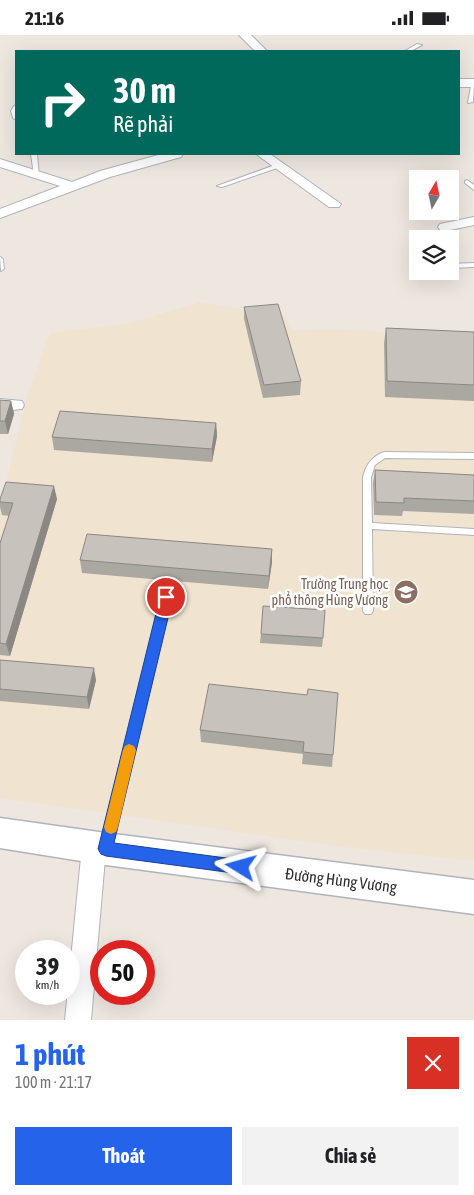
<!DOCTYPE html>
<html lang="vi">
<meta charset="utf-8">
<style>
body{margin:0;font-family:"Asap Condensed",sans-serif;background:#f2f2f2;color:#202124;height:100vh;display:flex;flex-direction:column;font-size:19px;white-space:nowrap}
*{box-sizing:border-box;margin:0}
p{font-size:16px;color:#757577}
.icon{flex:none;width:28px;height:28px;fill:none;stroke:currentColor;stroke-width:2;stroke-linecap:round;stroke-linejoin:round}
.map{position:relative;height:985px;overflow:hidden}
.sheet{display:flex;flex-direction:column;background:#fff;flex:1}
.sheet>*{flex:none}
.guide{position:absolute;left:15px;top:15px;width:445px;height:105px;border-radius:0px;box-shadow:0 5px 20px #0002;background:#00695c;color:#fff;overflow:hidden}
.needle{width:32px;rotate:9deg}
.fabs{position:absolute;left:409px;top:135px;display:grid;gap:10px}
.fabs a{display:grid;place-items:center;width:50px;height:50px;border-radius:0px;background:#fff;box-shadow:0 5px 20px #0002;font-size:25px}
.speed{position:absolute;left:15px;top:905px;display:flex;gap:10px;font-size:25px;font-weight:700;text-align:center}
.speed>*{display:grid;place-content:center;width:65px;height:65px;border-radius:50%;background:#fff;box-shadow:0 5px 20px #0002;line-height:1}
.speed small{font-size:12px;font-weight:400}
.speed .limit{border:8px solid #d22;background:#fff;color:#111}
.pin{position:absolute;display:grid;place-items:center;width:42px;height:42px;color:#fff;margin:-21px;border:2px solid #fff;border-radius:50%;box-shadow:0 1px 5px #0007}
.me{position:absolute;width:55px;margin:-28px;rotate:278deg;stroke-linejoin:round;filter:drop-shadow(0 0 4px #0008)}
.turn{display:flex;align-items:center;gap:18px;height:105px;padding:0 15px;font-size:22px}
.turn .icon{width:65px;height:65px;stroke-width:2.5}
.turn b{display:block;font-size:35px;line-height:42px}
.round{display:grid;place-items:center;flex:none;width:52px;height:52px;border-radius:0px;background:#f2f2f2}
.head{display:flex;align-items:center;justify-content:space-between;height:85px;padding:0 15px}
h1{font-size:30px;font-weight:700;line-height:38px;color:#2563eb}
.action{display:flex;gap:10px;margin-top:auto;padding:10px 15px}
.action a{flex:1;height:58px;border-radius:0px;background:#2563eb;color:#fff;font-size:20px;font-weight:700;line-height:58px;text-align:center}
.action a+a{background:#f2f2f2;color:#202124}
.status{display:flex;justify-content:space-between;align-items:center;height:35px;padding:0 25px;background:#fff;direction:ltr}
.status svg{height:14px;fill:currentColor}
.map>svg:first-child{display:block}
.education{fill:#f0e3d0}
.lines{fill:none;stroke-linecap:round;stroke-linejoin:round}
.lane-casing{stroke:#b0b3bd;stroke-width:2}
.street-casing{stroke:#b0b3bd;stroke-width:2}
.secondary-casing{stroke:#b0b3bd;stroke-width:3}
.lane{fill:#fff;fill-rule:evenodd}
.street{fill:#fff;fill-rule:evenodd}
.secondary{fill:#fff;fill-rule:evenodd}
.wall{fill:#aba7a1}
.shaded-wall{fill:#8b8883}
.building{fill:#c7c2bb;stroke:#8b8883}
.route{fill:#2563eb;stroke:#184099}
.slow{fill:#f59e0b}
.labels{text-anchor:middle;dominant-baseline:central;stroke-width:5;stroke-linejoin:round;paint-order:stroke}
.education-label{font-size:14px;fill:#785e54;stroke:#fff;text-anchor:end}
.near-street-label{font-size:16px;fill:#2d2d2d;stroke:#fff}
</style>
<div class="status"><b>21:16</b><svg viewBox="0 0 49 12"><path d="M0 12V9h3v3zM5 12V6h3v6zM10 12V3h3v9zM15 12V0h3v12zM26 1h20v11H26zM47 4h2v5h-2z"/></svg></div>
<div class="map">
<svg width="474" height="985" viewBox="0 0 474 985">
<rect width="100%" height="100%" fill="#eee7e0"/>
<!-- education -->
<path class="education" d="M 200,267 L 285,282 L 292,295 L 333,294 L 474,302 L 474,826 L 343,812 L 0,763 L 0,473 L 27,361 L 50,298 L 130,288 Z"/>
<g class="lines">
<defs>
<path id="lane" d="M 417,9 L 422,10 L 411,16 L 405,16 Z
M 474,49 L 473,67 L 468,68 L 471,51 Z
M 16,70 L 16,85 L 13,83 L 11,76 L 14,71 Z
M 31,119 L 37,119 L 39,141 L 34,140 Z
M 278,129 L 280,130 L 280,132 L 222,152 L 217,151 Z
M 467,145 L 474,150 L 474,155 L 465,148 L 465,146 Z
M 0,222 L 3,224 L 4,234 L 1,236 Z
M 474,228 L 474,232 L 450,233 L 450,229 Z
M 384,417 L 474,418 L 474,424 L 385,423 L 375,430 L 371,442 L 372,488 L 474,494 L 474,500 L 372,494 L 373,576 L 371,579 L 365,579 L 363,576 L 363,442 C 366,430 372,421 384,417 Z
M 166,558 L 169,559 L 171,562 L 113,809 L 111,813 L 107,814 L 103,813 L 101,809 L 161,562 L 163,559 Z"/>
<path id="street" d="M 239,0 L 251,0 L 267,16 L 255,16 Z
M 459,44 L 474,44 L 474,52 L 459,52 Z
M 162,119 L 183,119 L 181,122 L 110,142 L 0,183 L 0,174 L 60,151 L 0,132 L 0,124 L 72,147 L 100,136 Z
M 256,119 L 270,119 L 341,169 L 339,172 L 329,172 Z
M 474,182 L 474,190 L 445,196 L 440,195 L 438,192 L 440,189 Z
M 0,364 L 22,366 L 24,370 L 22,374 L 0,376 Z
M 94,801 L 102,804 L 106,812 L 91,985 L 65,985 L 82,812 L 86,804 Z"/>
<path id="secondary" d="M 0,783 L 106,798 L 474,845 L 474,879 L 106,830 L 0,813 Z"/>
</defs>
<!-- lane casing -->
<use href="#lane" class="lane-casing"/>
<!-- street casing -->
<use href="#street" class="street-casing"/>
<!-- secondary casing -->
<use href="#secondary" class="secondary-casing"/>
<!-- lane -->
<use href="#lane" class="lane"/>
<!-- street -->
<use href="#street" class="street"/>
<!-- secondary -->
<use href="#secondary" class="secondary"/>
</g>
<!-- wall -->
<path class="wall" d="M 244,272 L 301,346 L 300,360 L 263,363 L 244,284 Z
M 386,293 L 474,297 L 474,366 L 385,362 L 384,308 Z
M 0,365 L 11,366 L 14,379 L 8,399 L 0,399 Z
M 216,388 L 217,401 L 212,427 L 54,415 L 52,402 Z
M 375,435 L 474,440 L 474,479 L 403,476 L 402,481 L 374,480 L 373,448 Z
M 0,464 L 57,464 L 10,621 L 0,620 L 0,508 L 9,481 L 2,480 L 0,472 Z
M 272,514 L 272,527 L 268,554 L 82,538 L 80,525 Z
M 261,599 L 323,603 L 322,612 L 260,608 Z
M 0,625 L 96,645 L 89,674 L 0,666 Z
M 209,649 L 333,720 L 332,732 L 302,729 L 303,719 L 201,707 L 200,695 Z"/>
<!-- shaded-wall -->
<path class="shaded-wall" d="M 11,366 L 14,379 L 8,399 L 5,386 Z
M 216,388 L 217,401 L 212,427 L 212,414 Z
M 54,451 L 57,464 L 10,621 L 6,609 Z
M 272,514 L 272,527 L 268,554 L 269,541 Z
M 94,633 L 96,645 L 89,674 L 87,662 Z"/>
<!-- building -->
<path class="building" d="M 278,269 L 301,346 L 264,350 L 244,272 Z
M 386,293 L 474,297 L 474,350 L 387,346 Z
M 0,365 L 11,366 L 5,386 L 0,386 Z
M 60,376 L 216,388 L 212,414 L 52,402 Z
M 375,435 L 474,440 L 474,466 L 404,463 L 404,468 L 376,467 Z
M 6,447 L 54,451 L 6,609 L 0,608 L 0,508 L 13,468 L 0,467 L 0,464 Z
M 87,499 L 272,514 L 269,541 L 80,525 Z
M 263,571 L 325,575 L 323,603 L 261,599 Z
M 0,625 L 94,633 L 87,662 L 0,654 Z
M 209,649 L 307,660 L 308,654 L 338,658 L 333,720 L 303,717 L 304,707 L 200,695 Z"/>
<!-- route -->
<path class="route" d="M 166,558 L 171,559 L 173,562 L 114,808 L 241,825 L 247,827 L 249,832 L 247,837 L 241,839 L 106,821 L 101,819 L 98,814 L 160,562 L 162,559 Z"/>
<!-- slow -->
<path class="slow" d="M 129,709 L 134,711 L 136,715 L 118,792 L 116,797 L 111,799 L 106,797 L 104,792 L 123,715 L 125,711 Z"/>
<!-- icons -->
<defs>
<symbol id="school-disc" viewBox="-11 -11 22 22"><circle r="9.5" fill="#8d6e63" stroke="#fff"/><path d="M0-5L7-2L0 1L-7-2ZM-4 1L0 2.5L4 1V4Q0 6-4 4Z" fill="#fff"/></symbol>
</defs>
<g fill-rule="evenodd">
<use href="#school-disc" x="392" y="543" width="28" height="28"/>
</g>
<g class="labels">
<!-- education labels -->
<g class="education-label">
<text x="388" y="549">Trường Trung học<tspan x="388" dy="16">phổ thông Hùng Vương</tspan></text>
</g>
<!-- near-street labels -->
<g class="near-street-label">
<text transform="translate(341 845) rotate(7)">Đường Hùng Vương</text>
</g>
</g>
</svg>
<div class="fabs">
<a><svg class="needle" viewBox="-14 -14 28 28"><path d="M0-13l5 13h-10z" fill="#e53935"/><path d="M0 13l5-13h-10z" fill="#757577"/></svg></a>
<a><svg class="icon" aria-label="layers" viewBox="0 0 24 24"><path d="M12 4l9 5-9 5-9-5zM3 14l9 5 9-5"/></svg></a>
</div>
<div class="speed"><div>39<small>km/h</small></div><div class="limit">50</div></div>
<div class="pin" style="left:166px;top:562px;background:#d93025"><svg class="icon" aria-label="arrive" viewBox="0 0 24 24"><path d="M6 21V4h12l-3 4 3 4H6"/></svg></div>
<svg class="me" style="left:241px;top:832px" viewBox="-20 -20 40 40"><path d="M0-17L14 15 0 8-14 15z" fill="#2563eb" stroke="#fff" stroke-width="4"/></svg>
<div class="guide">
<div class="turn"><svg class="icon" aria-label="right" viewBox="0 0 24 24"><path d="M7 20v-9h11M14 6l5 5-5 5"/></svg><div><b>30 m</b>Rẽ phải</div></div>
</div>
</div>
<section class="sheet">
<div class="head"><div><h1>1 phút</h1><p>100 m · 21:17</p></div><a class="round" style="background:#d93025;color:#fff"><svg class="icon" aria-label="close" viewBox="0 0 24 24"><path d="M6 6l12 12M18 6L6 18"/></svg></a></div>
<div class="action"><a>Thoát</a><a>Chia sẻ</a></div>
</section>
